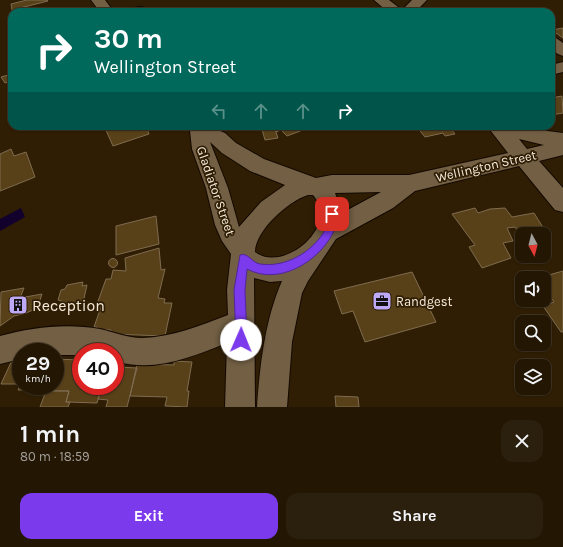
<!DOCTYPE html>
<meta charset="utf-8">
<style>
body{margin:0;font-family:Karla,sans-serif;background:#2b1f0d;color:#f1f3f6;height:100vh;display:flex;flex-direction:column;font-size:15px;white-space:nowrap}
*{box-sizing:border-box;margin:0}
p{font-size:13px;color:#a39f9a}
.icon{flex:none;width:22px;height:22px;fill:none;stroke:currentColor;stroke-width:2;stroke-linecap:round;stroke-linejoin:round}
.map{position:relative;height:407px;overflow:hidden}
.panel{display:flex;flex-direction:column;background:#231603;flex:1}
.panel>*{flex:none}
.hud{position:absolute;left:8px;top:8px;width:547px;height:122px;border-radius:12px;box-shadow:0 1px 3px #0004,0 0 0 1px #403525;background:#00695c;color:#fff;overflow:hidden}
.needle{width:26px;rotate:173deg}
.tools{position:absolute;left:515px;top:227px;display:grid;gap:8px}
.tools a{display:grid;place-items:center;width:36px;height:36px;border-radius:8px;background:#231603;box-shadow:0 1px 3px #0004,0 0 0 1px #403525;font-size:20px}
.speed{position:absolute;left:12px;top:343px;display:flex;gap:8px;font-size:20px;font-weight:700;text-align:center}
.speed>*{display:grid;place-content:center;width:52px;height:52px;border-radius:50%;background:#231603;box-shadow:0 1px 3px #0004,0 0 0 1px #403525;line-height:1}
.speed small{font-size:10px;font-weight:400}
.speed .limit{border:6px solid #d22;background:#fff;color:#111}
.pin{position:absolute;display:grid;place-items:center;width:34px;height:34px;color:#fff;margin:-17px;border-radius:8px;box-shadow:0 2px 6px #0006}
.me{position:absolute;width:44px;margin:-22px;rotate:1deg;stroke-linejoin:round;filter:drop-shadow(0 0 3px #0008)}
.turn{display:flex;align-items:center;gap:14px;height:84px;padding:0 20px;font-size:18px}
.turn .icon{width:52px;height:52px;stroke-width:2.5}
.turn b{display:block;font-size:28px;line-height:34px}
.lanes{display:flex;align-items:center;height:38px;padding:0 20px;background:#0003;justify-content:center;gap:20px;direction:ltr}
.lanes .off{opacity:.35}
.round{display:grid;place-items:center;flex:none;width:42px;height:42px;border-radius:12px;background:#2b1f0d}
.summary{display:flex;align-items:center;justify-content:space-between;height:68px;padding:0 20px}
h1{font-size:24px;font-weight:700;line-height:30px}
.action{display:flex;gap:8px;margin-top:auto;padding:8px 20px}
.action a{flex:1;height:46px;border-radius:12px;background:#7c3aed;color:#fff;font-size:16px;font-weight:700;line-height:46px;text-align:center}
.action a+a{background:#2b1f0d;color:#f1f3f6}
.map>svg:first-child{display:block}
.water{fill:#13012d}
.building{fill:#584019;stroke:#7f6c50}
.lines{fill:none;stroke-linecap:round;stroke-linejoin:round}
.minor-casing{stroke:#140900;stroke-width:2}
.minor{fill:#725f44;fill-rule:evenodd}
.route{fill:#7c3aed;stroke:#51269a}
.labels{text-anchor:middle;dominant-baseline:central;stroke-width:3.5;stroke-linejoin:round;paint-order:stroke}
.street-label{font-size:13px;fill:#f5eada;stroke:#2f1e04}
.poi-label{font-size:13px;fill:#f5eada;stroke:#2f1e04;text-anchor:start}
.near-poi-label{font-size:16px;fill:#f5eada;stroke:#2f1e04;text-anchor:start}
</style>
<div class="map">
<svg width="563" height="407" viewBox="0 0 563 407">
<rect width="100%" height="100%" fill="#2f1e04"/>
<!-- water -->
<path class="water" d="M 21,208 L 25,217 L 0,231 L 0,219 Z"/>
<!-- building -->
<path class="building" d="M 27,0 L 47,0 L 48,1 L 12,10 L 11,4 Z
M 563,28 L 563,38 L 552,30 Z
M 12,74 L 12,81 L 5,83 L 1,77 Z
M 562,96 L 563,113 L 551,115 L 551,98 Z
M 109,126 L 146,126 L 149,134 L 113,146 L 105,128 Z
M 261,126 L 274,126 L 278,138 L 265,140 Z
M 274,126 L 307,126 L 308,128 L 287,136 L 281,130 L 276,132 Z
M 405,126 L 416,126 L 418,128 L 406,130 L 404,127 Z
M 416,126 L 456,126 L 458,128 L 451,129 L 455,134 L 445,136 L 443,133 L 425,137 Z
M 11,149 L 14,156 L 26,152 L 35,177 L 0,191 L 0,154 Z
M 475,208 L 478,213 L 490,209 L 505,208 L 512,217 L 534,213 L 547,234 L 522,234 L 522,236 L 515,227 L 507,228 L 513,241 L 503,243 L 511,258 L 482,268 L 469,247 L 475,245 L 452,214 Z
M 156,216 L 159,244 L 116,255 L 116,226 Z
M 159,248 L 161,270 L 165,269 L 158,298 L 165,299 L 164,303 L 172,303 L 165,336 L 110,334 L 111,330 L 96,329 L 97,327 L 94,327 L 102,304 L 97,304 L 106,279 L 111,279 L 113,270 L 126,271 L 125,258 Z
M108.5 263a4.5 4.5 0 1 1 9 0a4.5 4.5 0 1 1-9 0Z
M 563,271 L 563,332 L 561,332 L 543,306 L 554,302 L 544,288 L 544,278 L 538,278 Z
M 412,272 L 436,322 L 365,342 L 353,311 L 342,314 L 334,291 Z
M 83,282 L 82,286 L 87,285 L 83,303 L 63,305 L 64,302 L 58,300 L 61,290 L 65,289 L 67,285 Z
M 24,288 L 20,298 L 42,294 L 40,300 L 33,310 L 26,313 L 14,316 L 0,326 L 1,292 Z
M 13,358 L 21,358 L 21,386 L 55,386 L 55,359 L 81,360 L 81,386 L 102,386 L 97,403 L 66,402 L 69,391 L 18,390 L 21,384 L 1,384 Z
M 174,361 L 192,362 L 187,391 L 189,391 L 187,407 L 165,406 L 167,397 L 130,396 L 137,364 L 174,365 Z
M 115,365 L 119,365 L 118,367 L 137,368 L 127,407 L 106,407 L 108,400 L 98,399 L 102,386 L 115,386 Z
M 46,391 L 69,391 L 66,402 L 70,402 L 68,407 L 40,407 Z
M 335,396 L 358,397 L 359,407 L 336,407 Z"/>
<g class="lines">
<defs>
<path id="minor" d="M 91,0 L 105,0 L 114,12 L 100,12 Z
M 374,0 L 389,0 L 402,10 L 412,0 L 427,0 L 415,12 L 388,12 Z
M 140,7 L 145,8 L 146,12 L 127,12 L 129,9 Z
M 551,37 L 556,38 L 563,43 L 563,56 L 558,54 L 551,49 Z
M 563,62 L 563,72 L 551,75 L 551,65 Z
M 187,126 L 209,126 L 225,133 L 236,143 L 264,159 L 316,178 L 332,175 L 409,175 L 508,153 L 487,126 L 524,126 L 532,129 L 563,133 L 563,155 L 539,161 L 563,188 L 563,212 L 555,210 L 519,166 L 415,191 L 393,208 L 336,239 L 308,281 L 302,293 L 292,342 L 287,407 L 257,407 C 260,364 265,320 282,281 L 270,282 L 254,278 L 255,407 L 225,407 L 227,343 C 191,357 155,373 115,361 L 115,352 L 81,352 L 81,355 L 55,355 L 55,352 L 21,352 L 21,359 L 0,364 L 0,336 C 32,327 67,323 100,329 C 114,332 128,338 142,338 C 172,337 200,326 228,315 L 227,290 L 231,254 L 222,241 L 215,225 L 206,188 L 192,149 L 190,131 ZM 519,139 L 544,145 L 527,149 ZM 210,142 L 222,153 L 250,171 L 285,185 L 261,202 L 239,227 L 228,188 ZM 381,192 L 342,213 L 335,193 ZM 308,195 L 313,195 C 341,226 283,274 255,252 C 255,231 288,201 308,195 Z"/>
</defs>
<!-- minor casing -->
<use href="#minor" class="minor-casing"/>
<!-- minor -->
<use href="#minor" class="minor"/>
</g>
<!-- route -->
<path class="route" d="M 332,210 L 336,214 C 336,220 336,228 333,233 C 318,262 279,286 247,269 L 245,290 L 247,340 L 245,344 L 241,345 L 237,344 L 236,340 L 234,290 L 240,255 C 248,252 252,263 260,264 C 285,268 313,252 325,230 C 327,226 326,219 327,214 Z"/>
<!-- icons -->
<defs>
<symbol id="office-square" viewBox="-11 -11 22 22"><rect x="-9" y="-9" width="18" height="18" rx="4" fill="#bda9f5" stroke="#2f1e04"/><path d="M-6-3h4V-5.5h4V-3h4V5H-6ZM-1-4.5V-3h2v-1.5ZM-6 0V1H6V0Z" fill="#111"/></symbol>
<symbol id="building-square" viewBox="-11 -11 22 22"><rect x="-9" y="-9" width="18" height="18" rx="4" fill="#bda9f5" stroke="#2f1e04"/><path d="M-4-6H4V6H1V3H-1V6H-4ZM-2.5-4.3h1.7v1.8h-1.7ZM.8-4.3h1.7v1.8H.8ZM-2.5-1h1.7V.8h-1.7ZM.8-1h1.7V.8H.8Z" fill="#111"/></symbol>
</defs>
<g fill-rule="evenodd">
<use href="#office-square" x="371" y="290" width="22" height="22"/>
<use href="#building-square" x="7" y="294" width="22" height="22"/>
</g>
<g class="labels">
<!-- street labels -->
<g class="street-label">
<text transform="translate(486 166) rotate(-13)">Wellington Street</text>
<text transform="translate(216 191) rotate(71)">Gladiator Street</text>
</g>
<!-- poi labels -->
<g class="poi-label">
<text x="396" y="301">Randgest</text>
</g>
<!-- near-poi labels -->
<g class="near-poi-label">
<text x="32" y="305">Reception</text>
</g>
</g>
</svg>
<div class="tools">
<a><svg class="needle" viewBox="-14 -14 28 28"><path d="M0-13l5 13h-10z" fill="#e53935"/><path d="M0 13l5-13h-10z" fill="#a39f9a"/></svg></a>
<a><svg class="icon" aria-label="sound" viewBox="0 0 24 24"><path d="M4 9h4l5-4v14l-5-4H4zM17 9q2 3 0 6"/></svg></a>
<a><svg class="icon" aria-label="search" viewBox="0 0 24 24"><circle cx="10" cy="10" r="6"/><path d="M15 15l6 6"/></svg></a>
<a><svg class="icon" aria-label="layers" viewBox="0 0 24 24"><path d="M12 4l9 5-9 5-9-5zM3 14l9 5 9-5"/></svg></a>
</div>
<div class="speed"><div>29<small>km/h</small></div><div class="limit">40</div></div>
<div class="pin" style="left:332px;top:214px;background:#d93025"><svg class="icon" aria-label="arrive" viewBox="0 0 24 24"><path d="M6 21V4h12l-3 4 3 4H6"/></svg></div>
<svg class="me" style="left:241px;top:340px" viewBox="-20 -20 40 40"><circle r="19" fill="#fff"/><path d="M0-13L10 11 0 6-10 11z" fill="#7c3aed"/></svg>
<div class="hud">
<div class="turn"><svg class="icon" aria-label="right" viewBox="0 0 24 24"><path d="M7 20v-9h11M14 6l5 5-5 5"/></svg><div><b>30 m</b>Wellington Street</div></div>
<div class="lanes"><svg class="icon off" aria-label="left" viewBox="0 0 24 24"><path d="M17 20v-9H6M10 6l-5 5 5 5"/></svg><svg class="icon off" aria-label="ahead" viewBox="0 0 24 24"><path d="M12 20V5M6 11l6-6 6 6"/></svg><svg class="icon off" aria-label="ahead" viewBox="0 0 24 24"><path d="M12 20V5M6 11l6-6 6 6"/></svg><svg class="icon" aria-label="right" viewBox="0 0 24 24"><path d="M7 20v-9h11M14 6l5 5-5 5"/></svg></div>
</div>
</div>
<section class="panel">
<div class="summary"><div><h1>1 min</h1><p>80 m · 18:59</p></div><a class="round"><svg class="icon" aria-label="close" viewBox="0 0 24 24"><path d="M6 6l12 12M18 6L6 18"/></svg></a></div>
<div class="action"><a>Exit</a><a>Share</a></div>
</section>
